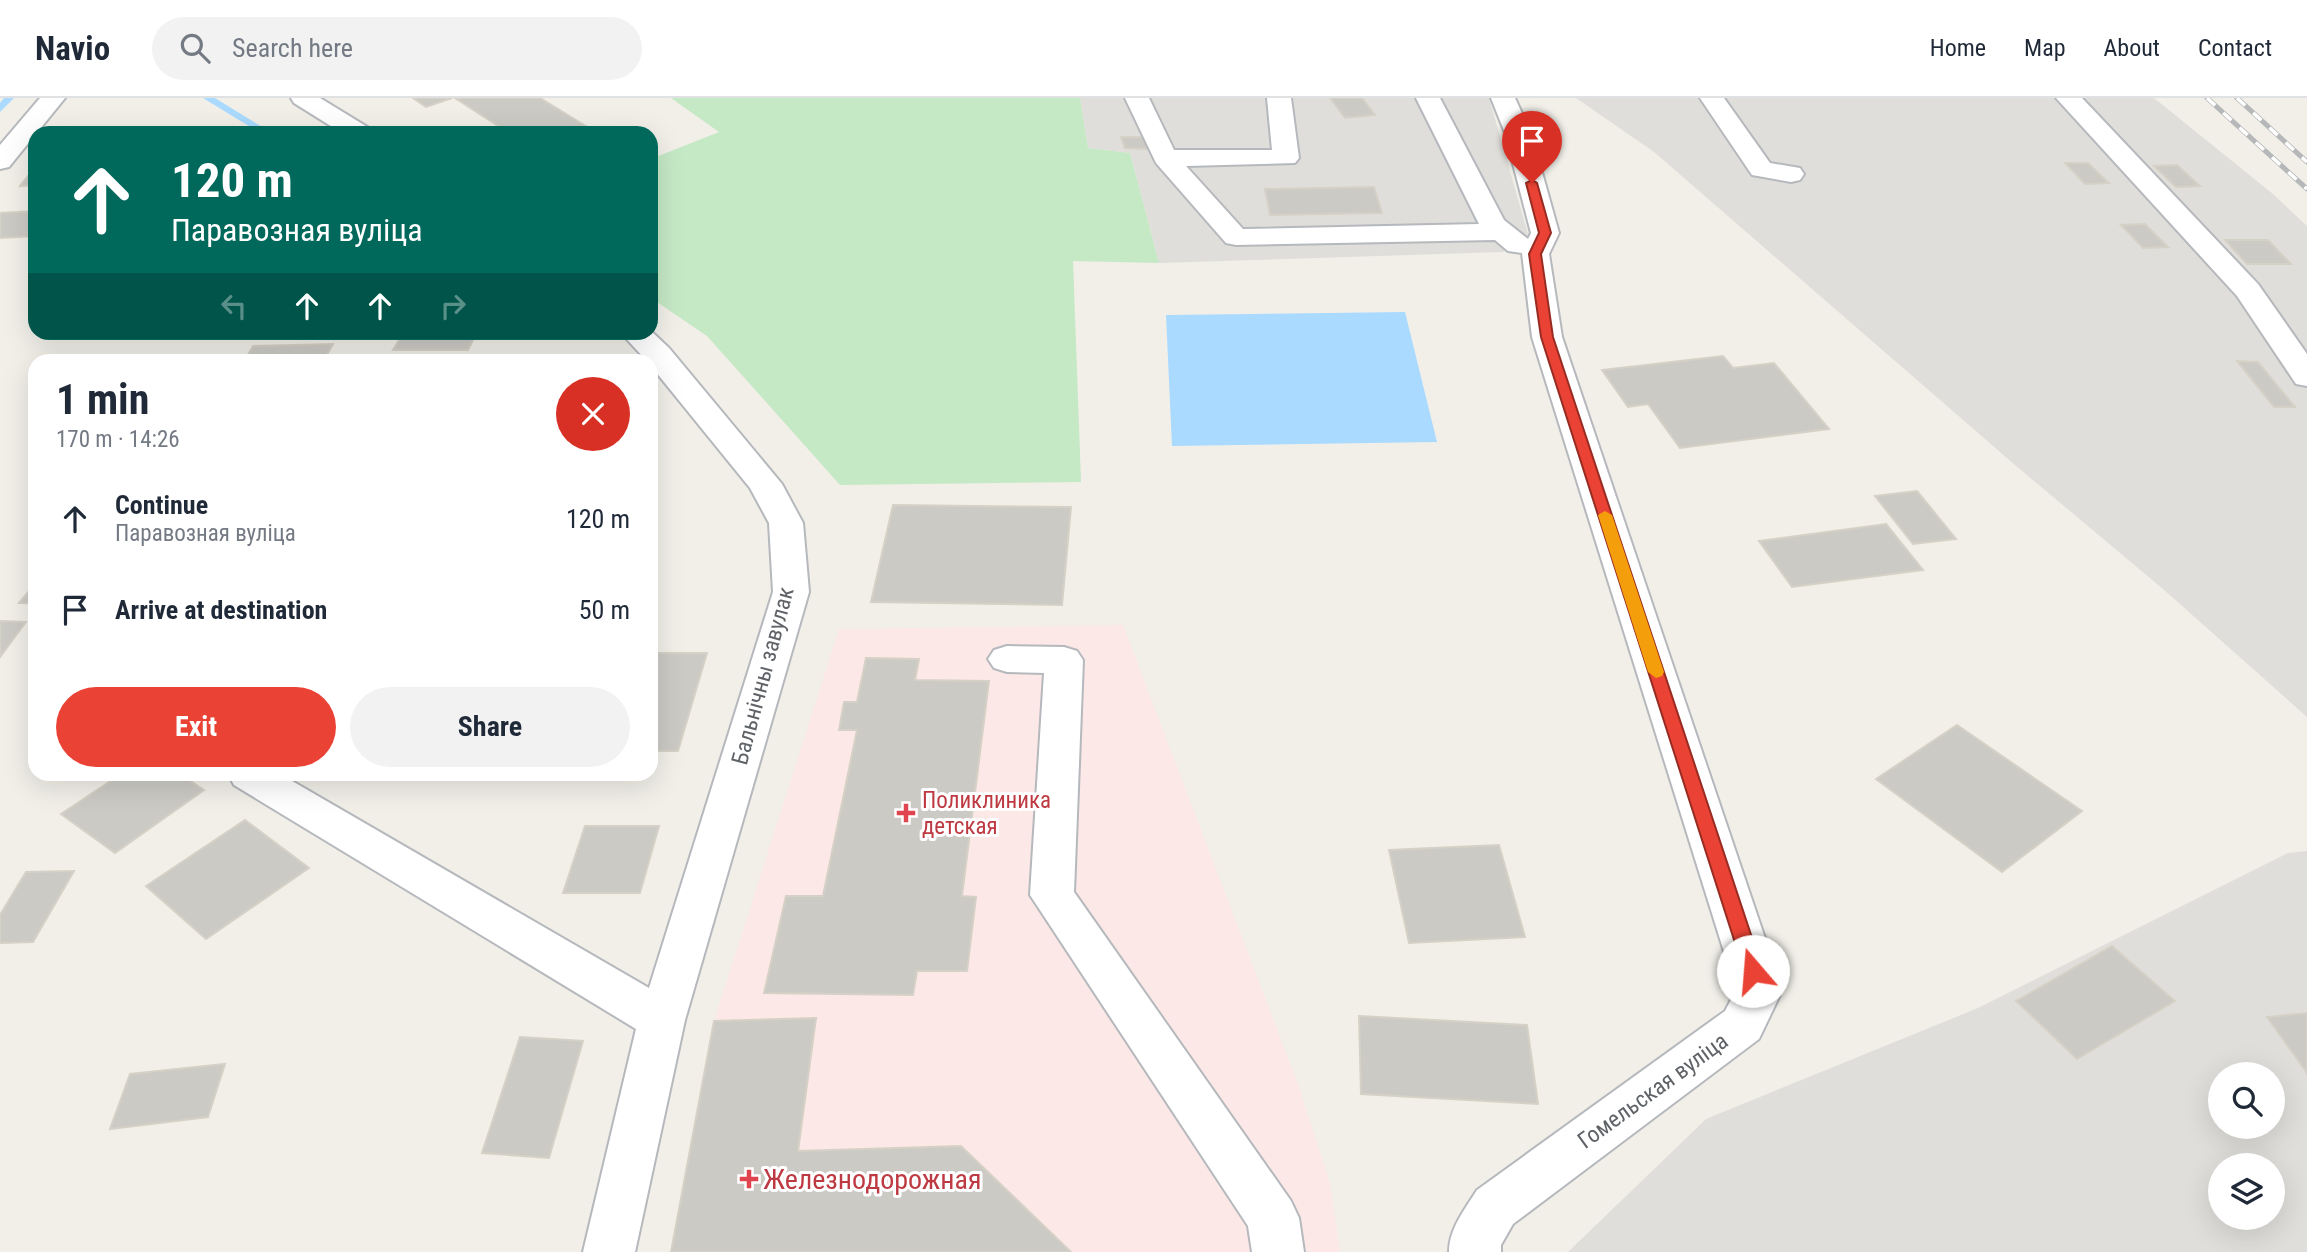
<!DOCTYPE html>
<meta charset="utf-8">
<style>
body{margin:0;font-family:"Roboto Condensed",sans-serif;background:#f2f2f3;color:#1f2937;height:100vh;display:flex;flex-direction:column;font-size:26px;white-space:nowrap}
*{box-sizing:border-box;margin:0}
p{font-size:23px;color:#747a83}
.icon{flex:none;width:38px;height:38px;fill:none;stroke:currentColor;stroke-width:2;stroke-linecap:round;stroke-linejoin:round}
.map{position:relative;flex:1;overflow:hidden}
.details{position:absolute;left:28px;top:256px;width:630px;height:427px;display:flex;flex-direction:column;background:#fff;border-radius:21px;box-shadow:0 7px 28px #0002}
.details>*{flex:none}
.top-card{position:absolute;left:28px;top:28px;width:630px;height:214px;border-radius:21px;box-shadow:0 7px 28px #0002;background:#00695c;color:#fff;overflow:hidden}
.buttons{position:absolute;left:2208px;top:964px;display:grid;gap:14px}
.buttons a{display:grid;place-items:center;width:77px;height:77px;border-radius:50%;background:#fff;box-shadow:0 7px 28px #0002;font-size:35px}
.pin{position:absolute;display:grid;place-items:center;width:60px;height:60px;color:#fff;margin:-72px -30px;border-radius:50% 50% 50% 0;rotate:-45deg;box-shadow:0 0 7px #0007}
.pin .icon{rotate:45deg}
.me{position:absolute;width:77px;margin:-38px;rotate:342deg;stroke-linejoin:round;filter:drop-shadow(0 0 5px #0008)}
.turn{display:flex;align-items:center;gap:24px;height:147px;padding:0 28px;font-size:32px}
.turn .icon{width:91px;height:91px;stroke-width:2.5}
.turn b{display:block;font-size:49px;line-height:60px}
.lanes{display:flex;align-items:center;height:66px;padding:0 28px;background:#0003;justify-content:center;gap:35px;direction:ltr}
.lanes .off{opacity:.35}
.round{display:grid;place-items:center;flex:none;width:74px;height:74px;border-radius:37px;background:#f2f2f3}
.headline{display:flex;align-items:center;justify-content:space-between;height:119px;padding:0 28px}
h1{font-size:42px;font-weight:700;line-height:52px}
.action{display:flex;gap:14px;margin-top:auto;padding:14px 28px}
.action a{flex:1;height:80px;border-radius:42px;background:#ea4335;color:#fff;font-size:28px;font-weight:700;line-height:80px;text-align:center}
.action a+a{background:#f2f2f3;color:#1f2937}
ul{padding:0;list-style:none}
li{display:flex;align-items:center;gap:21px;height:91px;padding:0 28px}
li div{flex:1}
li b{display:block;font-size:26px}
li em{font-style:normal}
header{display:flex;align-items:center;gap:42px;box-sizing:border-box;height:98px;padding:0 35px;background:#fff;border-bottom:2px solid #e0e1e3}
header strong{font-size:33px}
nav{display:flex;gap:38px;margin-inline-start:auto;font-size:24px}
.search{width:490px;height:63px;background:#f2f2f3;display:flex;align-items:center;gap:18px;box-sizing:border-box;padding:0 24px;border-radius:38px;color:#747a83;font-size:26px}
.map>svg:first-child{display:block}
.industrial{fill:#e0deda;fill-rule:evenodd}
.medical{fill:#fce8e6}
.green{fill:#c5e8c5}
.water{fill:#aadaff}
.lines{fill:none;stroke-linecap:round;stroke-linejoin:round}
.stream{fill:#aadaff;fill-rule:evenodd}
.building{fill:#cccac5;stroke:#d6d1c6;stroke-width:2}
.minor-casing{stroke:#b5b8bc;stroke-width:4}
.minor{fill:#fff;fill-rule:evenodd}
.rail-casing{stroke:#b6b7b8;stroke-width:5}
.rail{stroke:#fff;stroke-width:3.5;stroke-dasharray:11;stroke-linecap:butt}
.route{fill:#ea4335;stroke:#982c22;stroke-width:2}
.slow{fill:#f59e0b}
.health-dot{fill:#e0444e;stroke:#fff;stroke-width:2.5}
.labels{text-anchor:middle;dominant-baseline:central;stroke-width:6;stroke-linejoin:round;paint-order:stroke}
.street-label{font-size:23px;fill:#5f6368;stroke:#fff}
.health-label{font-size:23px;fill:#be3a42;stroke:#fff;text-anchor:start}
.near-health-label{font-size:28px;fill:#be3a42;stroke:#fff;text-anchor:start}
</style>
<header>
<strong>Navio</strong>
<div class="search"><svg class="icon" aria-label="search" viewBox="0 0 24 24"><circle cx="10" cy="10" r="6"/><path d="M15 15l6 6"/></svg>Search here</div>
<nav><a>Home</a><a>Map</a><a>About</a><a>Contact</a></nav>
</header>
<div class="map">
<svg width="2307" height="1154" viewBox="0 0 2307 1154">
<rect width="100%" height="100%" fill="#f1efe8"/>
<!-- industrial -->
<path class="industrial" d="M 1080,0 L 1489,0 L 1528,136 L 1503,154 L 1159,165 L 1130,55 L 1088,50 Z
M 1576,0 L 2154,0 L 2273,96 L 2307,128 L 2307,619 L 2163,491 L 2015,367 L 1654,54 Z
M 2307,753 L 2307,1154 L 1568,1154 L 1706,1021 L 1978,910 L 2288,755 ZM 2221,976 L 2273,976 L 2273,1029 L 2221,1029 ZM 2221,1068 L 2273,1068 L 2273,1120 L 2221,1120 Z"/>
<!-- medical -->
<path class="medical" d="M 1123,527 L 1298,986 L 1330,1085 L 1340,1154 L 671,1154 L 714,923 L 839,531 Z"/>
<!-- green -->
<path class="green" d="M 671,0 L 1080,0 L 1088,50 L 1130,55 L 1159,165 L 1073,163 L 1081,384 L 840,387 L 707,238 L 651,200 L 651,61 L 719,34 Z"/>
<!-- water -->
<path class="water" d="M 1405,214 L 1437,344 L 1172,348 L 1166,217 Z"/>
<g class="lines">
<!-- stream -->
<path class="stream" d="M 4,0 L 14,0 L 0,14 L 0,5 Z
M 203,0 L 215,0 L 272,35 L 260,35 Z"/>
</g>
<!-- building -->
<path class="building" d="M 413,0 L 452,0 L 426,9 Z
M 455,0 L 540,0 L 597,35 L 509,35 Z
M 1330,0 L 1362,0 L 1375,17 L 1345,20 Z
M 1121,39 L 1148,39 L 1150,51 L 1125,50 Z
M 2065,65 L 2088,65 L 2109,85 L 2085,86 Z
M 2177,67 L 2200,88 L 2176,89 L 2154,68 Z
M 35,69 L 35,87 L 20,88 Z
M 1374,89 L 1382,115 L 1270,117 L 1265,91 Z
M 35,113 L 35,138 L 0,140 L 0,115 Z
M 2145,126 L 2168,149 L 2143,150 L 2121,127 Z
M 2225,142 L 2268,142 L 2291,166 L 2247,166 Z
M 404,234 L 477,234 L 468,252 L 393,252 Z
M 333,246 L 324,262 L 245,262 L 253,248 Z
M 1723,258 L 1733,270 L 1774,265 L 1829,331 L 1680,350 L 1648,306 L 1628,309 L 1602,272 Z
M 2237,263 L 2258,264 L 2295,309 L 2274,309 Z
M 1917,393 L 1956,441 L 1913,446 L 1875,398 Z
M 893,407 L 1071,409 L 1062,507 L 871,504 Z
M 1886,426 L 1923,472 L 1792,489 L 1759,443 Z
M 35,486 L 35,506 L 19,505 Z
M 0,523 L 26,524 L 0,559 Z
M 651,555 L 707,555 L 678,653 L 651,653 Z
M 866,560 L 919,561 L 915,582 L 989,583 L 962,798 L 976,799 L 967,873 L 917,873 L 913,897 L 764,895 L 786,798 L 823,798 L 857,632 L 839,632 L 844,604 L 857,604 Z
M 1957,627 L 2082,713 L 2002,774 L 1876,681 Z
M 121,676 L 180,676 L 204,692 L 115,755 L 61,716 Z
M 245,722 L 309,770 L 206,841 L 146,788 Z
M 585,728 L 659,728 L 640,795 L 563,795 Z
M 1499,747 L 1525,839 L 1409,845 L 1389,752 Z
M 74,773 L 33,844 L 0,845 L 0,817 L 26,774 Z
M 2112,848 L 2175,903 L 2077,961 L 2016,903 Z
M 2307,915 L 2307,975 L 2267,919 Z
M 1359,918 L 1527,927 L 1538,1006 L 1361,996 Z
M 816,920 L 798,1053 L 961,1048 L 1071,1154 L 671,1154 L 714,923 Z
M 520,939 L 583,943 L 549,1060 L 482,1055 Z
M 225,966 L 208,1019 L 110,1031 L 130,976 Z"/>
<g class="lines">
<defs>
<path id="minor" d="M 40,0 L 65,0 L 9,69 L 0,71 L 0,47 Z
M 291,0 L 320,0 L 369,30 L 373,35 L 342,35 L 294,5 Z
M 1125,0 L 1149,0 L 1174,52 L 1272,52 L 1267,0 L 1291,0 L 1299,60 L 1295,65 L 1186,68 L 1243,131 L 1479,126 L 1416,0 L 1440,0 L 1504,122 L 1528,141 L 1531,135 L 1505,35 L 1491,0 L 1515,0 L 1531,35 L 1559,135 L 1549,156 L 1562,239 L 1776,873 L 1780,897 L 1759,941 L 1513,1126 L 1501,1147 L 1501,1154 L 1449,1154 C 1449,1131 1465,1111 1477,1092 L 1725,913 L 1734,896 L 1730,873 L 1532,239 L 1522,155 L 1508,153 L 1495,142 L 1236,147 L 1226,145 L 1156,65 Z
M 1700,0 L 1724,0 L 1770,65 L 1800,70 L 1804,76 L 1800,82 L 1791,84 L 1752,77 Z
M 2056,0 L 2082,0 L 2258,186 L 2307,256 L 2307,288 L 2296,286 L 2237,198 Z
M 651,233 L 669,250 L 782,386 L 803,425 L 809,494 L 685,922 L 635,1154 L 583,1154 L 636,931 L 234,687 L 228,676 L 280,676 L 649,890 L 773,494 L 769,425 L 750,390 L 651,268 L 651,262 L 646,262 L 620,234 Z
M 1007,548 L 1064,549 L 1077,553 L 1083,562 L 1074,794 L 1291,1103 L 1299,1120 L 1304,1154 L 1252,1154 L 1248,1128 L 1030,797 L 1044,575 L 1007,574 L 994,570 L 988,561 L 994,552 Z"/>
</defs>
<!-- minor casing -->
<use href="#minor" class="minor-casing"/>
<!-- minor -->
<use href="#minor" class="minor"/>
<defs>
<path id="rail" d="M 2207,0 L 2307,91
M 2237,0 L 2307,64"/>
</defs>
<!-- rail casing -->
<use href="#rail" class="rail-casing"/>
<!-- rail -->
<use href="#rail" class="rail"/>
</g>
<!-- route -->
<path class="route" d="M 1532,82 L 1537,85 L 1551,135 L 1541,156 L 1553,239 L 1763,873 L 1760,879 L 1753,881 L 1746,879 L 1744,873 L 1541,239 L 1529,156 L 1539,135 L 1526,85 Z"/>
<!-- slow -->
<path class="slow" d="M 1605,413 L 1612,417 L 1664,574 L 1662,578 L 1656,580 L 1648,574 L 1598,417 Z"/>
<!-- markers -->
<g class="health-dot">
<path d="M902.5 704.5h7v7h7v7h-7v7h-7v-7h-7v-7h7z"/>
<path d="M745.5 1070.5h7v7h7v7h-7v7h-7v-7h-7v-7h7z"/>
</g>
<g class="labels">
<!-- street labels -->
<g class="street-label">
<text transform="translate(763 578) rotate(-75)">Бальнічны завулак</text>
<text transform="translate(1653 993) rotate(-36)">Гомельская вуліца</text>
</g>
<!-- health labels -->
<g class="health-label">
<text x="922" y="702">Поликлиника<tspan x="922" dy="26">детская</tspan></text>
</g>
<!-- near-health labels -->
<g class="near-health-label">
<text x="763" y="1081">Железнодорожная</text>
</g>
</g>
</svg>
<div class="buttons">
<a><svg class="icon" aria-label="search" viewBox="0 0 24 24"><circle cx="10" cy="10" r="6"/><path d="M15 15l6 6"/></svg></a>
<a><svg class="icon" aria-label="layers" viewBox="0 0 24 24"><path d="M12 4l9 5-9 5-9-5zM3 14l9 5 9-5"/></svg></a>
</div>
<div class="pin" style="left:1532px;top:85px;background:#d93025"><svg class="icon" aria-label="arrive" viewBox="0 0 24 24"><path d="M6 21V4h12l-3 4 3 4H6"/></svg></div>
<svg class="me" style="left:1753px;top:873px" viewBox="-20 -20 40 40"><circle r="19" fill="#fff"/><path d="M0-13L10 11 0 6-10 11z" fill="#ea4335"/></svg>
<div class="top-card">
<div class="turn"><svg class="icon" aria-label="ahead" viewBox="0 0 24 24"><path d="M12 20V5M6 11l6-6 6 6"/></svg><div><b>120 m</b>Паравозная вуліца</div></div>
<div class="lanes"><svg class="icon off" aria-label="left" viewBox="0 0 24 24"><path d="M17 20v-9H6M10 6l-5 5 5 5"/></svg><svg class="icon" aria-label="ahead" viewBox="0 0 24 24"><path d="M12 20V5M6 11l6-6 6 6"/></svg><svg class="icon" aria-label="ahead" viewBox="0 0 24 24"><path d="M12 20V5M6 11l6-6 6 6"/></svg><svg class="icon off" aria-label="right" viewBox="0 0 24 24"><path d="M7 20v-9h11M14 6l5 5-5 5"/></svg></div>
</div>
<section class="details">
<div class="headline"><div><h1>1 min</h1><p>170 m · 14:26</p></div><a class="round" style="background:#d93025;color:#fff"><svg class="icon" aria-label="close" viewBox="0 0 24 24"><path d="M6 6l12 12M18 6L6 18"/></svg></a></div>
<ul>
<li><svg class="icon" aria-label="ahead" viewBox="0 0 24 24"><path d="M12 20V5M6 11l6-6 6 6"/></svg><div><b>Continue</b><p>Паравозная вуліца</p></div><em>120 m</em></li>
<li><svg class="icon" aria-label="arrive" viewBox="0 0 24 24"><path d="M6 21V4h12l-3 4 3 4H6"/></svg><div><b>Arrive at destination</b></div><em>50 m</em></li>
</ul>
<div class="action"><a>Exit</a><a>Share</a></div>
</section>
</div>
